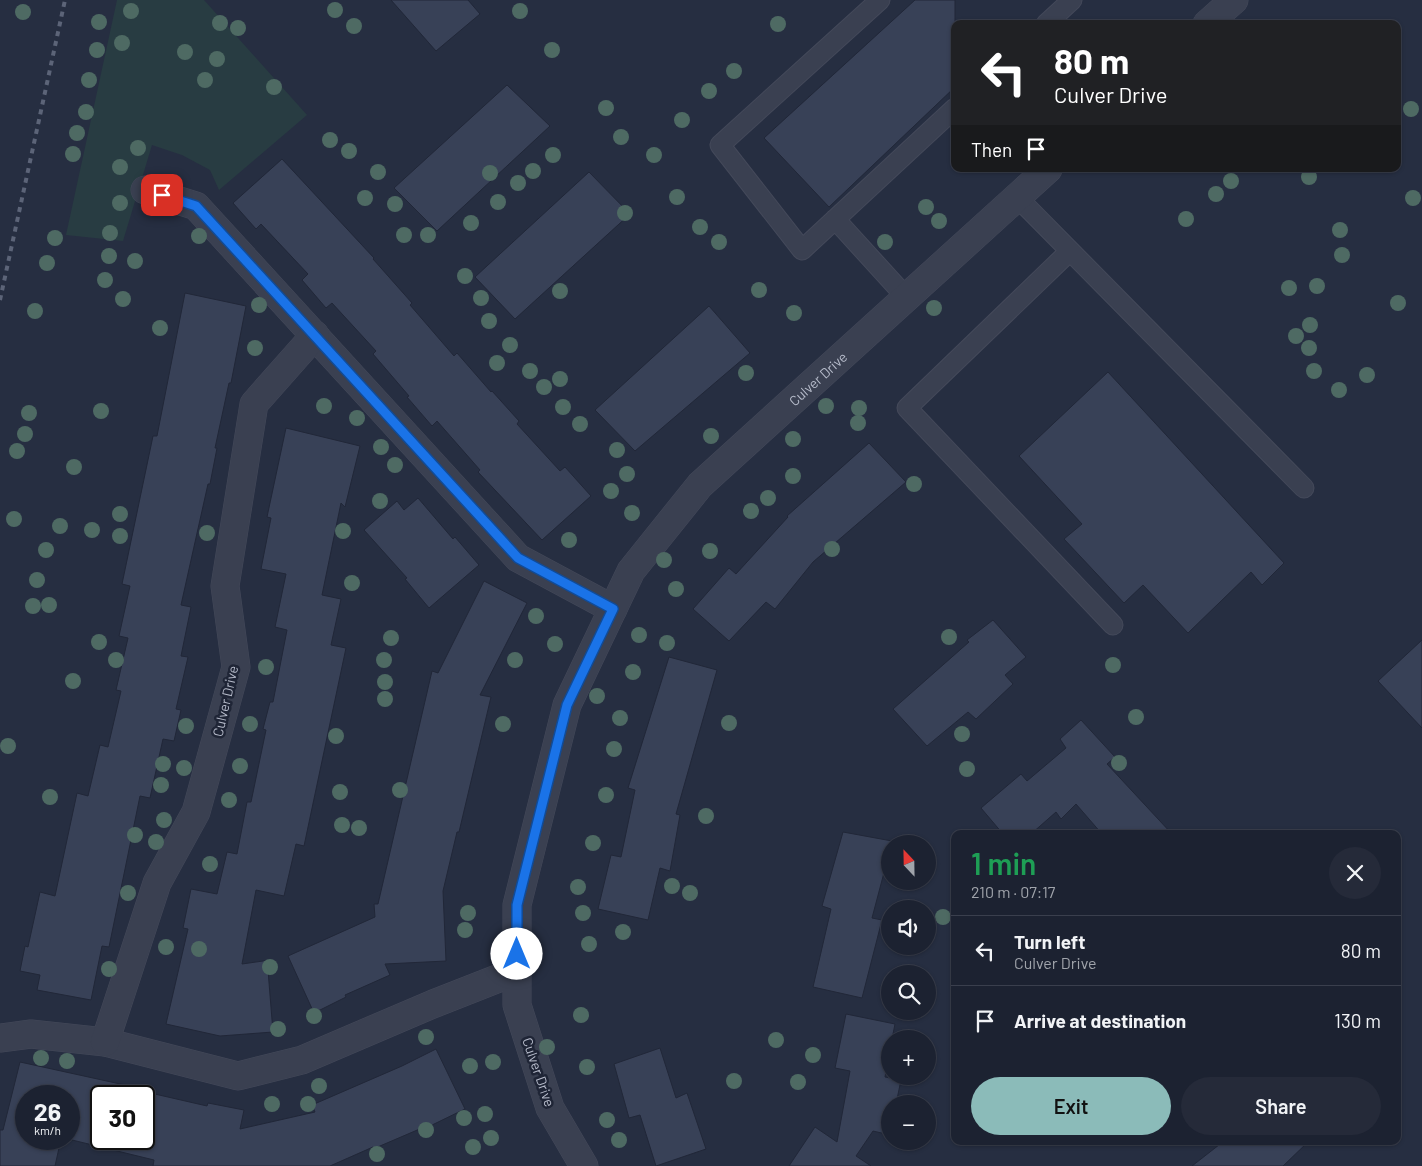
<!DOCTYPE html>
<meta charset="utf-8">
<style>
body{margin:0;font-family:Barlow,sans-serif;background:#252a39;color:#f1f3f6;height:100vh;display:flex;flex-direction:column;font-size:19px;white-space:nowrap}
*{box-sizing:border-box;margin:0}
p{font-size:16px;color:#a0a4ab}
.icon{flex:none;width:28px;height:28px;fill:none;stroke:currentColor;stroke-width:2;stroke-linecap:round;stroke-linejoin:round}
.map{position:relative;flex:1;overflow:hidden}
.panel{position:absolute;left:951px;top:830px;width:450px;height:315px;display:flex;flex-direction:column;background:#1c2231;border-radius:10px;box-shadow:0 1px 4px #0004,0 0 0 1px #3a3f4d}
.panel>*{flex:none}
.hud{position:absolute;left:951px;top:20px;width:450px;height:152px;border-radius:10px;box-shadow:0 1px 4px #0004,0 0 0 1px #3a3f4d;background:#202124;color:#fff;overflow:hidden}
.needle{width:32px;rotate:338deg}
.tools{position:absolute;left:881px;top:835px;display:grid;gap:10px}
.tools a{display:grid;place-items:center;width:55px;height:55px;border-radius:50%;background:#1c2231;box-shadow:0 1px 4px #0004,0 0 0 1px #3a3f4d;font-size:25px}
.speed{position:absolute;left:15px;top:1085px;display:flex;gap:10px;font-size:25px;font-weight:700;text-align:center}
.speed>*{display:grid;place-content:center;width:65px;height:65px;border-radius:50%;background:#1c2231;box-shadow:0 1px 4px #0004,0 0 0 1px #3a3f4d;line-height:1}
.speed small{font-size:12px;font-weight:400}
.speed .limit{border:2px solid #111;border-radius:8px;background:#fff;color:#111}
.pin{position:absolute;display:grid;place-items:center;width:42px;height:42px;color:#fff;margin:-21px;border-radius:10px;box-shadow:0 2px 8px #0006}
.me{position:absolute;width:55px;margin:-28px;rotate:0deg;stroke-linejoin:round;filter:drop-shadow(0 0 4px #0008)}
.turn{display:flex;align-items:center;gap:18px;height:105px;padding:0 20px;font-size:22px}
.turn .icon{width:65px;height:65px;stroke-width:2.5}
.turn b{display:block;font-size:35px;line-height:42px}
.then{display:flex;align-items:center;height:48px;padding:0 20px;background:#0003;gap:10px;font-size:19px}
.round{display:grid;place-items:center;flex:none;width:52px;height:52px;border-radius:26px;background:#252a39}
.overview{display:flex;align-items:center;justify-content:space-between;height:85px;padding:0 20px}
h1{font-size:30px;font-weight:600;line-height:38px;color:#1e9e55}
.primary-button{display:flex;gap:10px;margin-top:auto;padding:10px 20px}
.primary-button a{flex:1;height:58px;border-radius:30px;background:#8bbbb9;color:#111;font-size:20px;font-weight:600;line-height:58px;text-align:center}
.primary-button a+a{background:#252a39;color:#f1f3f6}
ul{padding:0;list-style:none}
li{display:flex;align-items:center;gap:15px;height:70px;padding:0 20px;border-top:1px solid #3a3f4d}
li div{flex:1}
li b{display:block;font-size:19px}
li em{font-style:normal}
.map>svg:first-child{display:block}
.green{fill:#283c42}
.building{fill:#384157;stroke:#212738;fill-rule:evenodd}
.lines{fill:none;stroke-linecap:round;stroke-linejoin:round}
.service-casing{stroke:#44495a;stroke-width:21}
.minor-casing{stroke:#44495a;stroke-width:29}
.service{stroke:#3a4051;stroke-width:19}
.minor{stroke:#3a4051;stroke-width:28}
.rail{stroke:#5c6478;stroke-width:4;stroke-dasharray:5 5;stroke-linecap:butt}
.tree{fill:#4e6a63}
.route-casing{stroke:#114b97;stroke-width:12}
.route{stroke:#1a73e8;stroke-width:9}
.labels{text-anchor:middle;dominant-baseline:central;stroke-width:5;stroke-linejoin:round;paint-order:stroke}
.street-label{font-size:14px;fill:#b7bccb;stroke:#1f2536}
</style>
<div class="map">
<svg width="1422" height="1166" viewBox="0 0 1422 1166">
<rect width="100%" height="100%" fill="#262e41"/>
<!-- green -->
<path class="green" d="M 117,0 L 204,0 L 307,115 L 219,190 L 210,170 L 182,155 L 152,145 L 123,241 L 66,235 Z"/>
<!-- building -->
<path class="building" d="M 391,0 L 468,0 L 480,14 L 436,51 Z
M 915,0 L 955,0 L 955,87 L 829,207 L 764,138 Z
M 507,85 L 550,126 L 437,231 L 394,188 Z
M 282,159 L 374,258 L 373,259 L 412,303 L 410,305 L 454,356 L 457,353 L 491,392 L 492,391 L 519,421 L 517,424 L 560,471 L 565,467 L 591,496 L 542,540 L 478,472 L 480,470 L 437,421 L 432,426 L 407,397 L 409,396 L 373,354 L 376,351 L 332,303 L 326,308 L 302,280 L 308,274 L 261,224 L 256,229 L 233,203 Z
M 589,172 L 630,214 L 515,319 L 475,277 Z
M 185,293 L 246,306 L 231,383 L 229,383 L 215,448 L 217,448 L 210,484 L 208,484 L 181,605 L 191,607 L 181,656 L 188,657 L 176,709 L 181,710 L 174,741 L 163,739 L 150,798 L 140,796 L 109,947 L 102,946 L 91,1000 L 37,990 L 40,975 L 20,971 L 25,946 L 28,947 L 40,892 L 55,896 L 77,793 L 88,796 L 100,745 L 108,747 L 121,691 L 116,690 L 128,638 L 119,636 L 130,586 L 122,584 L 153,436 L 157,436 Z
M 709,306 L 750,353 L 635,451 L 595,410 Z
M 1108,372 L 1284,563 L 1262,585 L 1251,572 L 1188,633 L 1143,585 L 1124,603 L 1064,539 L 1082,524 L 1019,456 Z
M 286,428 L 360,446 L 345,507 L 341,503 L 322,595 L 341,599 L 331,645 L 346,648 L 304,846 L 296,844 L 284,896 L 256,890 L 242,964 L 270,960 L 268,970 L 273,1032 L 220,1036 L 166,1024 L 188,929 L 183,928 L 191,889 L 217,894 L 227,852 L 237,854 L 247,802 L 251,802 L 266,730 L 263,729 L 270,702 L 273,702 L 287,630 L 275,627 L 286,574 L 261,569 L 271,518 L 267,517 Z
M 869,443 L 906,482 L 813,562 L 775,609 L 766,602 L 729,641 L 693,609 L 729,568 L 736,574 L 788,517 L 787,516 Z
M 418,498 L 453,539 L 455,537 L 479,565 L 429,608 L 405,579 L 407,578 L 364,530 L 397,501 L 404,510 Z
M 484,581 L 527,603 L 480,695 L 491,697 L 459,832 L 457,832 L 443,891 L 446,961 L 385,964 L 390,975 L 345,995 L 346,997 L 314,1013 L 288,956 L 375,917 L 374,904 L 378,904 L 432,671 L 438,673 Z
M 993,620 L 1026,657 L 1005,675 L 1013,684 L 976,719 L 968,712 L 927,746 L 893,709 L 969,642 L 967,640 Z
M 1422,640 L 1422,728 L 1378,681 Z
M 669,657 L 717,670 L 676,814 L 680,815 L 670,871 L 660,868 L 648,920 L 598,909 L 611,855 L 621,857 L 635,790 L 628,788 Z
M 1081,720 L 1115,757 L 1107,764 L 1172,834 L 1102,834 L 1076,804 L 1061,819 L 1056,812 L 1031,834 L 1003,834 L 981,808 L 1021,774 L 1027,781 L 1066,748 L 1060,739 Z
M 843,832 L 892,841 L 890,844 L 890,850 L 872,918 L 882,920 L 862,998 L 813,987 L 831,909 L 822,906 Z
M 846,1014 L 895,1024 L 892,1039 L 890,1039 L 890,1049 L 885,1077 L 901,1080 L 896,1104 L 890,1104 L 890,1135 L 873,1131 L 856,1156 L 871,1166 L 789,1166 L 815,1127 L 837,1142 L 850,1071 L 835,1068 Z
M 660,1048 L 676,1098 L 687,1093 L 706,1149 L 656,1166 L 640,1115 L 629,1118 L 614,1064 Z
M 436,1049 L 465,1109 L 430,1126 L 429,1125 L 373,1149 L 373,1147 L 330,1166 L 153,1166 L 154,1160 L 68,1139 L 69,1096 L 26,1096 L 26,1139 L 61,1139 L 55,1166 L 0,1166 L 0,1130 L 3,1130 L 20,1062 L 134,1087 L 133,1089 L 207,1106 L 208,1103 L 244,1110 L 240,1129 L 315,1112 L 312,1105 L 402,1066 ZM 101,1096 L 144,1096 L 144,1139 L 101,1139 Z
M 1224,1141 L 1309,1141 L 1283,1166 L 1192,1166 Z"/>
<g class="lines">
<defs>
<path id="service" d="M 880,0 L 720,145 L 802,250 L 955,108
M 1046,24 L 1072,0
M 1017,197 L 1304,488
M 835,219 L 906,297
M 1070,251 L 907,408 L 1113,625"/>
<g id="minor">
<path d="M 1207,24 L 1234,0"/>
<path d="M 145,190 L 196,206 L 518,558 L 613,609"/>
<path d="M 0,1038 L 31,1034 L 105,1042 L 238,1076 L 302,1060 L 433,1004 L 517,971"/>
<path d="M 105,1042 L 157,883 L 196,812 L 236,667 L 225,586 L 254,404 L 315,335"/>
<path id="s1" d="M 584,1166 L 550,1108 L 517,1005 L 517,905 L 567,705 L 631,571 L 700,485 L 1048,169"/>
</g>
</defs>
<!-- service casing -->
<use href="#service" class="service-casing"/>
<!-- minor casing -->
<use href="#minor" class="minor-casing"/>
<!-- service -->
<use href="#service" class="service"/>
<!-- minor -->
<use href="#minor" class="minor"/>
<!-- rail -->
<path class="rail" d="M 0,300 L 65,0"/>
</g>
<!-- trees -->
<g class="tree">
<circle cx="335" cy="10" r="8"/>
<circle cx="131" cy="11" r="8"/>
<circle cx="520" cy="11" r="8"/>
<circle cx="23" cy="12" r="8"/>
<circle cx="99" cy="22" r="8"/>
<circle cx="220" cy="23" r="8"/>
<circle cx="778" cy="24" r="8"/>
<circle cx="354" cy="26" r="8"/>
<circle cx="238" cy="28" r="8"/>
<circle cx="122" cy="43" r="8"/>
<circle cx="97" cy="50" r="8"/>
<circle cx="552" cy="50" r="8"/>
<circle cx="185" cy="52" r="8"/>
<circle cx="217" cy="59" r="8"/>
<circle cx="734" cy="71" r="8"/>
<circle cx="89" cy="80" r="8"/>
<circle cx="205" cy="80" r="8"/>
<circle cx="274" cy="87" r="8"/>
<circle cx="709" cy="91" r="8"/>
<circle cx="606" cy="108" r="8"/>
<circle cx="1411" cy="109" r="8"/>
<circle cx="86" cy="112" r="8"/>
<circle cx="682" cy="120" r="8"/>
<circle cx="77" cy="133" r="8"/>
<circle cx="621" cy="137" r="8"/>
<circle cx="330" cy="140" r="8"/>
<circle cx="138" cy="148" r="8"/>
<circle cx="349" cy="151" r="8"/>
<circle cx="73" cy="154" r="8"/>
<circle cx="553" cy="155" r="8"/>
<circle cx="654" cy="155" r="8"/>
<circle cx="120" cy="167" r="8"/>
<circle cx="533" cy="171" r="8"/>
<circle cx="378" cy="172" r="8"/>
<circle cx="490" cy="173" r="8"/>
<circle cx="1309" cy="177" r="8"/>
<circle cx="1231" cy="181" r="8"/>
<circle cx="518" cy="183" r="8"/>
<circle cx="1216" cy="194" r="8"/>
<circle cx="677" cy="197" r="8"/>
<circle cx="365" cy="198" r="8"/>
<circle cx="1413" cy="198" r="8"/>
<circle cx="498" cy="202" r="8"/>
<circle cx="120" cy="203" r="8"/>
<circle cx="395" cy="204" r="8"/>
<circle cx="926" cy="207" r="8"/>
<circle cx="625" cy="213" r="8"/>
<circle cx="1186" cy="219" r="8"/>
<circle cx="939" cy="221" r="8"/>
<circle cx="471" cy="223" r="8"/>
<circle cx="700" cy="227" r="8"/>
<circle cx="1340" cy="230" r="8"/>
<circle cx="110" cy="233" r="8"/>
<circle cx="404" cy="235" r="8"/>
<circle cx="428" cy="235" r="8"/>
<circle cx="199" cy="236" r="8"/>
<circle cx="55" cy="238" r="8"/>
<circle cx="719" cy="242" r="8"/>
<circle cx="885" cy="242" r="8"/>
<circle cx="1342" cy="255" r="8"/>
<circle cx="109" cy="256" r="8"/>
<circle cx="135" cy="261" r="8"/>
<circle cx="47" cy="263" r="8"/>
<circle cx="465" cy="276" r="8"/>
<circle cx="105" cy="280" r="8"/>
<circle cx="1317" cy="286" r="8"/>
<circle cx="1289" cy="288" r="8"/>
<circle cx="759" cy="290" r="8"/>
<circle cx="560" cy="291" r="8"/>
<circle cx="481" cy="298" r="8"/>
<circle cx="123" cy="299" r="8"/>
<circle cx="1398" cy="303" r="8"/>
<circle cx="259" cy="305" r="8"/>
<circle cx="934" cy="308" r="8"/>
<circle cx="35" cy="311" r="8"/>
<circle cx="794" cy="313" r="8"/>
<circle cx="489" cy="321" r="8"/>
<circle cx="1310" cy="325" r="8"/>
<circle cx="160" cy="328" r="8"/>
<circle cx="1296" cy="336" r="8"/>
<circle cx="510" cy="345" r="8"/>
<circle cx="255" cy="348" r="8"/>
<circle cx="1309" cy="348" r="8"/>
<circle cx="497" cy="363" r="8"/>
<circle cx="530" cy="371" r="8"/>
<circle cx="1314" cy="371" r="8"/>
<circle cx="746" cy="373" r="8"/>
<circle cx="1367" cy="375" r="8"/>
<circle cx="560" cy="379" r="8"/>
<circle cx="544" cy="387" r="8"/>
<circle cx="1339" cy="390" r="8"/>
<circle cx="324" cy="406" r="8"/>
<circle cx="826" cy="406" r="8"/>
<circle cx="563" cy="407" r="8"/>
<circle cx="859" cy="408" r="8"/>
<circle cx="101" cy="411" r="8"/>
<circle cx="29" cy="413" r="8"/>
<circle cx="357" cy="418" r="8"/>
<circle cx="858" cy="423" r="8"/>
<circle cx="580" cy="424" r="8"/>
<circle cx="25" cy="434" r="8"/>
<circle cx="711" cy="436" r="8"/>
<circle cx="793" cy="439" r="8"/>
<circle cx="381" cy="447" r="8"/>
<circle cx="617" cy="450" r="8"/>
<circle cx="17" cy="451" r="8"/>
<circle cx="395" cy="465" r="8"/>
<circle cx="74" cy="467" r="8"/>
<circle cx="627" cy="474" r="8"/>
<circle cx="793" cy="476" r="8"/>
<circle cx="914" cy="484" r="8"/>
<circle cx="611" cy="491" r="8"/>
<circle cx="768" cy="498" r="8"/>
<circle cx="380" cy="501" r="8"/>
<circle cx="751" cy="511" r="8"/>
<circle cx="632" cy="513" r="8"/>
<circle cx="120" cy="514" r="8"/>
<circle cx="14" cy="519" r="8"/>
<circle cx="60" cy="526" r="8"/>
<circle cx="92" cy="530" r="8"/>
<circle cx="343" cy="531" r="8"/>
<circle cx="207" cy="533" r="8"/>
<circle cx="120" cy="536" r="8"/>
<circle cx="569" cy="540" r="8"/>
<circle cx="832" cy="549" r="8"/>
<circle cx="46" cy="550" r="8"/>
<circle cx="710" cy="551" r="8"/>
<circle cx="664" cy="560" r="8"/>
<circle cx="37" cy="580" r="8"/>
<circle cx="352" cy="583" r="8"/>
<circle cx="676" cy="589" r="8"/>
<circle cx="49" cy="605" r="8"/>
<circle cx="33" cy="606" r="8"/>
<circle cx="536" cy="616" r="8"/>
<circle cx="639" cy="635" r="8"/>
<circle cx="949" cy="637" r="8"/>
<circle cx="391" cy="638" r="8"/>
<circle cx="99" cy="642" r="8"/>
<circle cx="667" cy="643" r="8"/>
<circle cx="555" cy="644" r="8"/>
<circle cx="116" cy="660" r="8"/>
<circle cx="384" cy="660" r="8"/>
<circle cx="515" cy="660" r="8"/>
<circle cx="1113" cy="665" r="8"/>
<circle cx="266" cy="667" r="8"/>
<circle cx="633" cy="672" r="8"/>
<circle cx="73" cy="681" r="8"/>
<circle cx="385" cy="682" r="8"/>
<circle cx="597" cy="696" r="8"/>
<circle cx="385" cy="699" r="8"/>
<circle cx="1136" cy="717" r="8"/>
<circle cx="620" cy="718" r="8"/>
<circle cx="729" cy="723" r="8"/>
<circle cx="250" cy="724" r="8"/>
<circle cx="503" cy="724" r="8"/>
<circle cx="186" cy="726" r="8"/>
<circle cx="962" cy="734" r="8"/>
<circle cx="336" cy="736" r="8"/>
<circle cx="8" cy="746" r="8"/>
<circle cx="614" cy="749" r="8"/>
<circle cx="1119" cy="763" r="8"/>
<circle cx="163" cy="764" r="8"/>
<circle cx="240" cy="766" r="8"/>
<circle cx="184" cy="768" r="8"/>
<circle cx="967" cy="769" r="8"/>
<circle cx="161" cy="785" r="8"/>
<circle cx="400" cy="790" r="8"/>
<circle cx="340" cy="792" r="8"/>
<circle cx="606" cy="795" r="8"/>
<circle cx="50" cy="797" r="8"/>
<circle cx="229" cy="800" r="8"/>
<circle cx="706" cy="816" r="8"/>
<circle cx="164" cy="820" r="8"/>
<circle cx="342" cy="825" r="8"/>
<circle cx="359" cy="828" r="8"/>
<circle cx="135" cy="835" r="8"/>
<circle cx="156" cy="842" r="8"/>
<circle cx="593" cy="843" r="8"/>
<circle cx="210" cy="864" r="8"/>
<circle cx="672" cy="886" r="8"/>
<circle cx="578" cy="887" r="8"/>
<circle cx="128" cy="893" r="8"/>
<circle cx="690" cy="893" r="8"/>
<circle cx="468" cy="913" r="8"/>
<circle cx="583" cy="913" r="8"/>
<circle cx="943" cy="917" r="8"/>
<circle cx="465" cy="930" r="8"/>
<circle cx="623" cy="932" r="8"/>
<circle cx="589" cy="944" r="8"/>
<circle cx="166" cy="947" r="8"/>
<circle cx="199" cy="949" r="8"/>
<circle cx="270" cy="967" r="8"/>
<circle cx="109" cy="969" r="8"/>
<circle cx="581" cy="1015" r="8"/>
<circle cx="314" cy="1016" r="8"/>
<circle cx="278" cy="1029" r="8"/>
<circle cx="426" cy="1037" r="8"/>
<circle cx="776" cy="1040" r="8"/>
<circle cx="547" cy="1047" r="8"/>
<circle cx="813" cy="1055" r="8"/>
<circle cx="41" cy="1058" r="8"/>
<circle cx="67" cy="1061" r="8"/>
<circle cx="493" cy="1062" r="8"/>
<circle cx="470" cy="1066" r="8"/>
<circle cx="587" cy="1067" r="8"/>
<circle cx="734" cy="1081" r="8"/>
<circle cx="798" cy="1082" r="8"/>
<circle cx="319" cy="1086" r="8"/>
<circle cx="272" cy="1104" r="8"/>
<circle cx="308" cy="1104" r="8"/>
<circle cx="485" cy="1114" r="8"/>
<circle cx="464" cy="1118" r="8"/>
<circle cx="607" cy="1120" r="8"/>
<circle cx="426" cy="1130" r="8"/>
<circle cx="491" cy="1138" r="8"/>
<circle cx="619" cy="1140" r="8"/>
<circle cx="473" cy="1147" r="8"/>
<circle cx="377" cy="1154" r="8"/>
</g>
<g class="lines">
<defs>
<path id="route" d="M 162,195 L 196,206 L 518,558 L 613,609 L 567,705 L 517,905 L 517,954"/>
</defs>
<!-- route casing -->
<use href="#route" class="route-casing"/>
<!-- route -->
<use href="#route" class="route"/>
</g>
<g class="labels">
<!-- street labels -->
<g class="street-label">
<text stroke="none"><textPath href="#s1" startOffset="899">Culver Drive</textPath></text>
<text transform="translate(225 701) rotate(-77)">Culver Drive</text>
<text transform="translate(539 1072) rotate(71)">Culver Drive</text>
</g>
</g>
</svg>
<div class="tools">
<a><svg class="needle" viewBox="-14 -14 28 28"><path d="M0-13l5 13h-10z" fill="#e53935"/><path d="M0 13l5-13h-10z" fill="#a0a4ab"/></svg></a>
<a><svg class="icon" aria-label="sound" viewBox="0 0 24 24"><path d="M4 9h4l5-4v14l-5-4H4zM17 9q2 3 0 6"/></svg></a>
<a><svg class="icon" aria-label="search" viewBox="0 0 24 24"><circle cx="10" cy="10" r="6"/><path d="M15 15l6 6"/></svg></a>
<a>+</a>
<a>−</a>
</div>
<div class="speed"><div>26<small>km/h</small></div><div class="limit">30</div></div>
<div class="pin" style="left:162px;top:195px;background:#d93025"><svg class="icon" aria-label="arrive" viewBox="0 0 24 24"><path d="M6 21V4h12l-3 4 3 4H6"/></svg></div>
<svg class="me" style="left:517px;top:954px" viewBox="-20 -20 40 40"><circle r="19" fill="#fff"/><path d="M0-13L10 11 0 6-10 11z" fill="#1a73e8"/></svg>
<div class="hud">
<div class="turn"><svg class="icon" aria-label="left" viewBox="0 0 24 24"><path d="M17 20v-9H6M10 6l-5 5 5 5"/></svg><div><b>80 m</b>Culver Drive</div></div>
<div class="then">Then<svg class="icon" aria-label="arrive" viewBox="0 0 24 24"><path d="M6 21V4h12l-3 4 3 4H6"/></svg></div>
</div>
<section class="panel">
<div class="overview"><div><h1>1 min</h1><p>210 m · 07:17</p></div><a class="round"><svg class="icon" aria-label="close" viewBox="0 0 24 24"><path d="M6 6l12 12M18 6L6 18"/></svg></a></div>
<ul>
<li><svg class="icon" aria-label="left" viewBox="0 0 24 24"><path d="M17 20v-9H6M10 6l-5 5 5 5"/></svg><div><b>Turn left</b><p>Culver Drive</p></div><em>80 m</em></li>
<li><svg class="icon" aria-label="arrive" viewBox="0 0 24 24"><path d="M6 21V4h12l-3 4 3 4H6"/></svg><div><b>Arrive at destination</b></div><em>130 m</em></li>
</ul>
<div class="primary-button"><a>Exit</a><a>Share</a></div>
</section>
</div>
